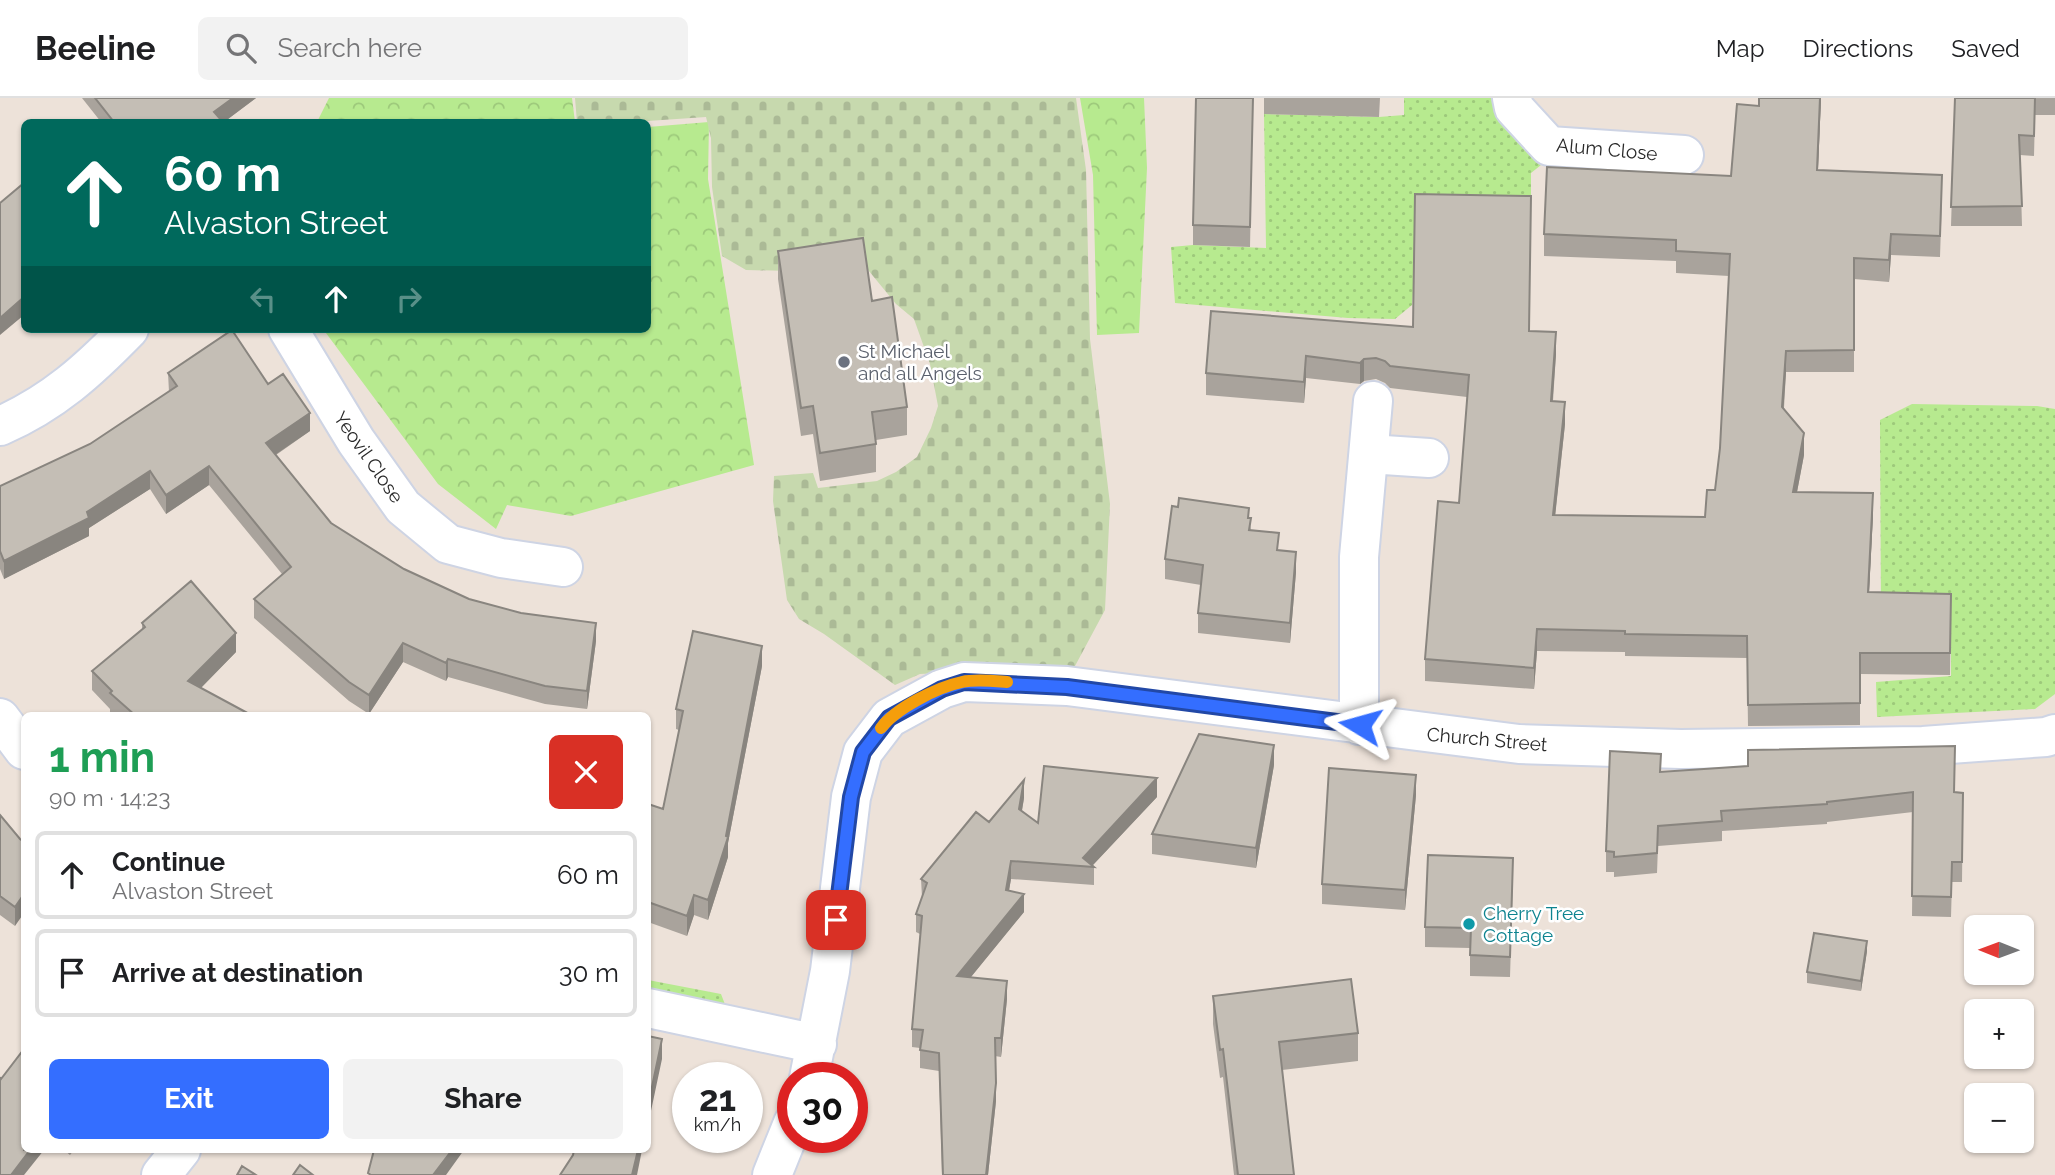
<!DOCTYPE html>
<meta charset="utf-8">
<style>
body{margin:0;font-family:Raleway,sans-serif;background:#f2f2f2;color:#202124;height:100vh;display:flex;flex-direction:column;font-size:26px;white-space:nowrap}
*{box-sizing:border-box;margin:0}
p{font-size:23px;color:#757577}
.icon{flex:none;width:38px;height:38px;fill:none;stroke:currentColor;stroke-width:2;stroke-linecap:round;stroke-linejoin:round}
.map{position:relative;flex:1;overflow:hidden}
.panel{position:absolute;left:21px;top:614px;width:630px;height:441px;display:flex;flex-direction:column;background:#fff;border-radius:10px;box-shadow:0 2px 5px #0004}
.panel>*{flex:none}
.guide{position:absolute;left:21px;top:21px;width:630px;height:214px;border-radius:10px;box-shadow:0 2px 5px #0004;background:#00695c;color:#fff;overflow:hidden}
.needle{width:46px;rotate:271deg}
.buttons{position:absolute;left:1964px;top:817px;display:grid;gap:14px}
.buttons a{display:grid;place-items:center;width:70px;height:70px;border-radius:10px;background:#fff;box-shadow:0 2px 5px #0004;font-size:35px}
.speed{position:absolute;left:672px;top:964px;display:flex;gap:14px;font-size:35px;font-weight:700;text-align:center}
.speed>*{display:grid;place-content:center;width:91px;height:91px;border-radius:50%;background:#fff;box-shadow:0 2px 5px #0004;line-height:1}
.speed small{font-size:18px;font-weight:400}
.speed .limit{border:10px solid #d22;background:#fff;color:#111}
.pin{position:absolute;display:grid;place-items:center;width:60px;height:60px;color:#fff;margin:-30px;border-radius:14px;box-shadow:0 4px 10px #0006}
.me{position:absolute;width:77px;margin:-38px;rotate:278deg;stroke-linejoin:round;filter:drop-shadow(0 0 5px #0008)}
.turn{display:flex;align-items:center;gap:24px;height:147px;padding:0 28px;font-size:32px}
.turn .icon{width:91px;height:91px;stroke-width:2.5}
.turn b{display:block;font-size:49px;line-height:60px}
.lanes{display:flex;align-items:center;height:66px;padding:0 28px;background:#0003;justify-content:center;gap:35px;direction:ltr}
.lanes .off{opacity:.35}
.round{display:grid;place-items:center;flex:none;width:74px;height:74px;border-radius:10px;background:#f2f2f2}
.headline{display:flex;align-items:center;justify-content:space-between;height:119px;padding:0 28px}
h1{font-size:42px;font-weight:700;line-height:52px;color:#1e9e55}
.action{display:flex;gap:14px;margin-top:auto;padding:14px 28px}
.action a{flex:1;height:80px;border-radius:10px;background:#346eff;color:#fff;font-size:28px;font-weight:700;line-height:80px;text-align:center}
.action a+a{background:#f2f2f2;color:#202124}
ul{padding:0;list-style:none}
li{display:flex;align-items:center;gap:21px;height:88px;margin:0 14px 10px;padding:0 14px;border:4px solid #e0e0e0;border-radius:10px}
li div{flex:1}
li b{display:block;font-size:26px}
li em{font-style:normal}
header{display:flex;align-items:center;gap:42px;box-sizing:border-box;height:98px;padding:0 35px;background:#fff;border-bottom:2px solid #e0e0e0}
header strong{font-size:33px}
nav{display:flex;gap:38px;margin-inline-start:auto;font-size:24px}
.search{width:490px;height:63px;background:#f2f2f2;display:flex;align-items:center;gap:18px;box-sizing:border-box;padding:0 24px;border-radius:10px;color:#757577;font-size:26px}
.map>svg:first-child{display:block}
.grass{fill:url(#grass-dots)}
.forest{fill:url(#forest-crowns)}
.cemetery{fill:url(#cemetery-stones)}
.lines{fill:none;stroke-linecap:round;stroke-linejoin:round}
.minor-casing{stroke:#ced4e4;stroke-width:42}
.minor{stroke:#fff;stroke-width:38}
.wall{fill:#a9a39c}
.shaded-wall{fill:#89857f}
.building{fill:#c4beb5;stroke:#89857f;stroke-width:2}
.route-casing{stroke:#2248a6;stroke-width:18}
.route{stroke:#346eff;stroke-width:12}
.slow{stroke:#f59e0b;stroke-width:12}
.worship-dot{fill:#6b7280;stroke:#fff;stroke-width:2.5}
.culture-dot{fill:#0f9aa8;stroke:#fff;stroke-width:2.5}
.labels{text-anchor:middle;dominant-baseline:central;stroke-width:5;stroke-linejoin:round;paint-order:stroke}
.street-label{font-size:19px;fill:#292929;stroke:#fff}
.worship-label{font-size:19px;fill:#5b616d;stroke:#fff;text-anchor:start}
.culture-label{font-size:19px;fill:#0d838f;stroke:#fff;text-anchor:start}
</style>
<header>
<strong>Beeline</strong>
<div class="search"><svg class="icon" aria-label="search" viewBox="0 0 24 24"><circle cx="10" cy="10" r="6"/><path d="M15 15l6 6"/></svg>Search here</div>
<nav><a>Map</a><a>Directions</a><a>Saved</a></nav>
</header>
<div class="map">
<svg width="2055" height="1077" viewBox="0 0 2055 1077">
<defs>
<pattern id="grass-dots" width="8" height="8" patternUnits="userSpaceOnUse" patternTransform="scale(1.75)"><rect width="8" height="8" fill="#b7ea8f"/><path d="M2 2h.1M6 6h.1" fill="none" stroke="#9dc97b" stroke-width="1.8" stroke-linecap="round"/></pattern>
<pattern id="forest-crowns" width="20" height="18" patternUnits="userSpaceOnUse" patternTransform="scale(1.75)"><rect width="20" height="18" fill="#b7ea8f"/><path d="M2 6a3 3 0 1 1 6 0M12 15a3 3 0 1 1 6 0" fill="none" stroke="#9dc97b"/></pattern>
<pattern id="cemetery-stones" width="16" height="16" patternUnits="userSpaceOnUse" patternTransform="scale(1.75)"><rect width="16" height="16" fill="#c7d9ae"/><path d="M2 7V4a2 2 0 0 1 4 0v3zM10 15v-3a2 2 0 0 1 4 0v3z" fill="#abba96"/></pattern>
</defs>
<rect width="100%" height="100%" fill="#ede2d9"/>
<!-- grass -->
<path class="grass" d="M 1404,0 L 1499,0 L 1546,63 L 1531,75 L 1531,120 L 1414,182 L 1412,207 L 1395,221 L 1348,220 L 1175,205 L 1171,149 L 1193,147 L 1266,150 L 1264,16 L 1379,19 L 1404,17 Z
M 1912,306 L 2037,308 L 2055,311 L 2055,596 L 2035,611 L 1877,619 L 1876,584 L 1951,578 L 1951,519 L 1881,516 L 1880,322 Z
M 648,882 L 721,896 L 726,909 L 648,893 Z"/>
<!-- forest -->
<path class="forest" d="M 329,0 L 572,0 L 575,24 L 317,24 Z
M 1080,0 L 1144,0 L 1147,70 L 1139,235 L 1097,237 L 1093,77 Z
M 709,24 L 708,81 L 754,367 L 571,418 L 507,407 L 496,431 L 438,386 L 323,231 L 648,231 L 648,29 Z"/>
<!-- cemetery -->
<path class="cemetery" d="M 575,0 L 1076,0 L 1086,72 L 1090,241 L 1110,406 L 1105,512 L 1075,568 L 920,576 L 895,587 L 824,536 L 799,521 L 787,502 L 773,403 L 774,378 L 813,375 L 818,390 L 877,383 L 896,374 L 917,359 L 931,330 L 938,308 L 930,266 L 914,221 L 896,206 L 864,167 L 794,173 L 746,172 L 722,158 L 712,89 L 711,40 L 706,19 L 633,24 L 577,24 Z"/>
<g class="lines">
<defs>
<path id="minor" d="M 1512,0 L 1514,10 L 1549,48 L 1684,57
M 288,231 L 356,343 L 403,409 L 448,446 L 501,460 L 563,469
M 0,328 C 53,305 89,272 129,231
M 1369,356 L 1429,360
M 0,620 L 24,652
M 1359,627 L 1359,459 L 1373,303
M 648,910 L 817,946
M 809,980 L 830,873 L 851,699 L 863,654 L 889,620 L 942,591 L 964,584 L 1067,588 L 1519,646 L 1681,651 L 1923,648 L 2046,639 L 2055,636
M 161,1077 L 181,1052
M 772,1077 L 793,1025"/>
</defs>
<!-- minor casing -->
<use href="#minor" class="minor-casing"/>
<!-- minor -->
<use href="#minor" class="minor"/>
</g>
<!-- wall -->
<path class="wall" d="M 82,0 L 256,0 L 224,24 L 101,24 Z
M 1253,0 L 1250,149 L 1193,147 L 1193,127 Z
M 1264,0 L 1380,0 L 1379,19 L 1264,16 Z
M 1759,0 L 1821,0 L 1818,72 L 1942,98 L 1940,159 L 1891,157 L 1889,184 L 1854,181 L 1854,274 L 1786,274 L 1784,310 L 1804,357 L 1797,394 L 1873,417 L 1869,494 L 1951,496 L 1950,577 L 1860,576 L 1860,627 L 1748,628 L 1747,560 L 1625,558 L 1625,554 L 1537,553 L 1534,591 L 1425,583 L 1425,561 L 1459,405 L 1467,299 L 1390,290 L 1385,285 L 1376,281 L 1364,283 L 1360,286 L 1306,280 L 1304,305 L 1206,297 L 1206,275 L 1413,229 L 1529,233 L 1556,256 L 1553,303 L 1565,326 L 1555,417 L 1705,419 L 1715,392 L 1720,350 L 1729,178 L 1676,175 L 1676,163 L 1544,158 L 1544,136 L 1731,78 L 1759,8 Z
M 1955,0 L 2055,0 L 2055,17 L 2035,17 L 2034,58 L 2020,57 L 2022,128 L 1951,128 Z
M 778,153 L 872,203 L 907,309 L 907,337 L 876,342 L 876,374 L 820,383 L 813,336 L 801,338 L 778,181 Z
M 168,275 L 268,286 L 310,333 L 276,357 L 331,425 L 404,471 L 469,501 L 596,543 L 587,611 L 545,606 L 448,579 L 446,583 L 403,564 L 369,616 L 349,603 L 254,520 L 254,501 L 282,476 L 209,387 L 166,416 L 150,391 L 89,430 L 89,438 L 4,481 L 0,471 L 0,388 L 90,346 L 169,294 Z
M 1249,420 L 1251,432 L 1279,452 L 1296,474 L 1290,545 L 1198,535 L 1198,515 L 1201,487 L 1165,481 L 1165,461 Z
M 142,525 L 236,554 L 201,590 L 253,618 L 115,618 L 110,614 L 110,611 L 92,592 L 92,573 L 142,531 Z
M 762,568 L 728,745 L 728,759 L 708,822 L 694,817 L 687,838 L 648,824 L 648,706 L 663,711 L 679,632 L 676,631 L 676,611 Z
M 1274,667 L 1256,770 L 1152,756 L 1152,736 Z
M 1661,674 L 1963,695 L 1962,784 L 1952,784 L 1951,819 L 1912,818 L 1913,714 L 1827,724 L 1827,726 L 1722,733 L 1722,743 L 1658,748 L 1657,775 L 1614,779 L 1614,774 L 1606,774 L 1606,753 Z
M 1416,697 L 1405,812 L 1322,806 L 1322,786 Z
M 1157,699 L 1093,767 L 1094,769 L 1094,787 L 1011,781 L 1009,792 L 1024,814 L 971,879 L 1007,901 L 1001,959 L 995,958 L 996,1003 L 988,1077 L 942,1077 L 939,973 L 920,970 L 920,950 L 912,949 L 912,931 L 920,836 L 916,834 L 916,816 L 922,799 L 921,781 L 989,724 L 1024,700 L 1022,713 L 1038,725 Z
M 0,717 L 20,741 L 15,828 L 0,817 Z
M 1513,780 L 1510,879 L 1470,878 L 1470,850 L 1425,849 L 1425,829 Z
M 1867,853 L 1861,893 L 1807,885 L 1807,874 Z
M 1213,898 L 1358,935 L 1358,963 L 1282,972 L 1294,1077 L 1234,1077 L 1223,979 L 1220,980 L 1213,926 Z
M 64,1052 L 74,1052 L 70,1057 Z"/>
<!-- shaded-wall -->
<path class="shaded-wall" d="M 233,0 L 256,0 L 224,24 L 214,24 L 214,14 Z
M 1820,0 L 1821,0 L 1817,94 L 1817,72 Z
M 1891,136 L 1891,157 L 1889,184 L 1889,162 Z
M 24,199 L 24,217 L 0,237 L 0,220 Z
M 1556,234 L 1556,256 L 1551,324 L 1551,303 Z
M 1786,253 L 1786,274 L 1782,331 L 1782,309 Z
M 1306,258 L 1306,280 L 1304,305 L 1304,284 Z
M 1364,261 L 1364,283 L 1360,286 L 1360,265 Z
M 1565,304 L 1565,326 L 1553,438 L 1553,417 Z
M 310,315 L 310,333 L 266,363 L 266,345 Z
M 1804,335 L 1804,357 L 1793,415 L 1793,394 Z
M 209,368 L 209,387 L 166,416 L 166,397 Z
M 150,373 L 150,391 L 89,430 L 89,438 L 4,481 L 4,463 L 87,414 Z
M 1873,395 L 1873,417 L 1868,515 L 1868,494 Z
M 1296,454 L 1296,474 L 1290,545 L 1290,525 Z
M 596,525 L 596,543 L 587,611 L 587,593 Z
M 1537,531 L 1537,553 L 1534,591 L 1534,570 Z
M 236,535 L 236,554 L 188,603 L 188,583 Z
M 403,545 L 403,564 L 369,616 L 369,597 Z
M 762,548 L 762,568 L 728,745 L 728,759 L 708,822 L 708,802 L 726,738 Z
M 448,561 L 448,579 L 446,583 L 446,565 Z
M 1274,647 L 1274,667 L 1256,770 L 1256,750 Z
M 1416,677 L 1416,697 L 1405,812 L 1405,792 Z
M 1157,680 L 1157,699 L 1092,768 L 1083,760 Z
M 1024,682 L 1024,700 L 1019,729 L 1019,711 Z
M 1011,763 L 1011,781 L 1006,810 L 1006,792 Z
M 24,796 L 24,815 L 15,828 L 15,809 Z
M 1024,796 L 1024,814 L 957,896 L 957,878 Z
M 694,797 L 694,817 L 687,838 L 687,818 Z
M 1867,843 L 1867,853 L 1861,893 L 1861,883 Z
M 1007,883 L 1007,901 L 1001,959 L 1001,940 Z
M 662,941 L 662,961 L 648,1027 L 648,1008 Z
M 996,985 L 996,1003 L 988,1077 L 986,1077 Z
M 30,1052 L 44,1052 L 24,1077 L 11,1077 Z
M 452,1052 L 464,1052 L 446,1077 L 433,1077 Z
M 638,1052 L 642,1052 L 637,1077 L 632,1077 Z"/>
<!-- building -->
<path class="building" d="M 95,0 L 233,0 L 214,14 L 223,24 L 114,24 Z
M 1196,0 L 1253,0 L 1250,129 L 1193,127 Z
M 1759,0 L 1820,0 L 1817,72 L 1942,77 L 1940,138 L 1891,136 L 1889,162 L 1854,160 L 1854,252 L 1786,253 L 1782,309 L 1804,335 L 1793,394 L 1873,395 L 1868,494 L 1951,496 L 1950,555 L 1860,555 L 1860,605 L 1748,607 L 1747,538 L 1625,536 L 1625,533 L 1537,531 L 1534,570 L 1425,561 L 1438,403 L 1459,405 L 1469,277 L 1390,268 L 1385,263 L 1376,260 L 1364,261 L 1360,265 L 1306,258 L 1304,284 L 1206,275 L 1211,213 L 1413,229 L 1415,96 L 1531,98 L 1529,233 L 1556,234 L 1551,303 L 1565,304 L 1553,417 L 1705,419 L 1707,392 L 1715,392 L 1720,350 L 1730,156 L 1676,153 L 1676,142 L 1544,136 L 1547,69 L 1731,78 L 1737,6 L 1759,8 Z
M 1955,0 L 2035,0 L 2034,38 L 2019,37 L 2022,108 L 1951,109 Z
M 24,85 L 24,199 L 0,220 L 0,105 Z
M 863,140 L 872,203 L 892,199 L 907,309 L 872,314 L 876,346 L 820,355 L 813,308 L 801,310 L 778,153 Z
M 232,232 L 268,286 L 283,276 L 310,315 L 266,345 L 331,425 L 404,471 L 469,501 L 521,515 L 596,525 L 587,593 L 545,588 L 448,561 L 446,565 L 403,545 L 369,597 L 349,584 L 254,501 L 291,469 L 209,368 L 166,397 L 150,373 L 87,414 L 89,420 L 4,463 L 0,453 L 0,388 L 90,346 L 177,288 L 168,275 Z
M 1179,400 L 1249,410 L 1248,420 L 1251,420 L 1249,432 L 1279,435 L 1277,452 L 1296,454 L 1290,525 L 1198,515 L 1203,467 L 1165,461 L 1172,408 L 1178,409 Z
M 191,483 L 236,535 L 188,583 L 253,618 L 136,618 L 110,595 L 112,593 L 92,573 L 145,529 L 142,525 Z
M 693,533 L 762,548 L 726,738 L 728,739 L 708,802 L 694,797 L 687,818 L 648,804 L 648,706 L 663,711 L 683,613 L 676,611 Z
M 1199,636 L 1274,647 L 1256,750 L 1152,736 Z
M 1955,648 L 1954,694 L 1963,695 L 1962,764 L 1952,764 L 1951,799 L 1912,798 L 1913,694 L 1827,704 L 1827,706 L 1721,713 L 1722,723 L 1658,728 L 1657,755 L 1614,759 L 1614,754 L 1606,753 L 1610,653 L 1661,656 L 1660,674 L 1748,668 L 1748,652 Z
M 1044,668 L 1157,680 L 1083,760 L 1094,769 L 1011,763 L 1006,792 L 1024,796 L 957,878 L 1007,883 L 1001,940 L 995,940 L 996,985 L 986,1077 L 943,1077 L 939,955 L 920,952 L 923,932 L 912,931 L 922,818 L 916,816 L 927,785 L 921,781 L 976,714 L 989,724 L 1024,682 L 1019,711 L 1038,725 Z
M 1329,670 L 1416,677 L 1405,792 L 1322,786 Z
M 0,717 L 20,741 L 24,744 L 24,796 L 15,809 L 0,798 Z
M 1428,757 L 1513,760 L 1510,859 L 1470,857 L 1471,830 L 1425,829 Z
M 1814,835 L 1867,843 L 1861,883 L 1807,874 Z
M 1351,881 L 1358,935 L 1279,944 L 1294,1077 L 1238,1077 L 1223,951 L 1220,952 L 1213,898 Z
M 648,938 L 662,941 L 648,1008 Z
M 24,951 L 24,1052 L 30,1052 L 11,1077 L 0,1077 L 0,980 L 1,981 Z
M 374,1052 L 452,1052 L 433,1077 L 371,1077 L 368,1075 Z
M 574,1052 L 638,1052 L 632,1077 L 560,1077 L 573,1057 Z
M 300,1067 L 313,1077 L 293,1077 Z
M 242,1068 L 256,1077 L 237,1077 Z"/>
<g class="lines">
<defs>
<path id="route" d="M 836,822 L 851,699 L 863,654 L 889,620 L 942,591 L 964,584 L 1067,589 L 1360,627"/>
</defs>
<!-- route casing -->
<use href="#route" class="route-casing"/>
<!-- route -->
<use href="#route" class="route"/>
<!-- slow -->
<path class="slow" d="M 881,630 C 896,610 938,589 962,584 C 976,581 993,583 1007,584"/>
</g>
<!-- markers -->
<circle class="worship-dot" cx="844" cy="264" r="7"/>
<circle class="culture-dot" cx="1469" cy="826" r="7"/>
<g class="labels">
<!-- street labels -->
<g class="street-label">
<text transform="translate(1607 51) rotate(5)">Alum Close</text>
<text transform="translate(369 359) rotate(55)">Yeovil Close</text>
<text transform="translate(1487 641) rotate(5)">Church Street</text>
</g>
<!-- worship labels -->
<g class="worship-label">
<text x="858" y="253">St Michael<tspan x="858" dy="22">and all Angels</tspan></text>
</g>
<!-- culture labels -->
<g class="culture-label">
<text x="1483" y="815">Cherry Tree<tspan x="1483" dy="22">Cottage</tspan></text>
</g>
</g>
</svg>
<div class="buttons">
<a><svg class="needle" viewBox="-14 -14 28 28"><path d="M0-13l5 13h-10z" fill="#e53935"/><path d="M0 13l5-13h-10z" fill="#757577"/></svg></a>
<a>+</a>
<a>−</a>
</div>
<div class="speed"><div>21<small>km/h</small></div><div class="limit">30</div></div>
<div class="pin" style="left:836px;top:822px;background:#d93025"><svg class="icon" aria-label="arrive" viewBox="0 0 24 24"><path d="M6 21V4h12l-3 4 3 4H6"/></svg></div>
<svg class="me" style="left:1360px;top:627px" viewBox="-20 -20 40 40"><path d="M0-17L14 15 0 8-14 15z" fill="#346eff" stroke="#fff" stroke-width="4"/></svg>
<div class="guide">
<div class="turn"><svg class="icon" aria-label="ahead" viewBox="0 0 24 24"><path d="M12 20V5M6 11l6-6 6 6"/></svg><div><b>60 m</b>Alvaston Street</div></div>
<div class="lanes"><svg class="icon off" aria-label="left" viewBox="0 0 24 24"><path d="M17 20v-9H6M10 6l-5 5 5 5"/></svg><svg class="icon" aria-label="ahead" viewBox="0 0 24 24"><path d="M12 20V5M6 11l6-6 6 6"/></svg><svg class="icon off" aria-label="right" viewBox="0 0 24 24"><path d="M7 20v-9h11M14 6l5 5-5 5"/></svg></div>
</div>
<section class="panel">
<div class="headline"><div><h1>1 min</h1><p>90 m · 14:23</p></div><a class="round" style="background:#d93025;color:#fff"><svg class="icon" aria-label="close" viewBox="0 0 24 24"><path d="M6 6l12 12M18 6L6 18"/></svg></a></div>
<ul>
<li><svg class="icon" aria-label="ahead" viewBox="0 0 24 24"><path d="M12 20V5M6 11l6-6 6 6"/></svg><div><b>Continue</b><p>Alvaston Street</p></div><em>60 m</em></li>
<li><svg class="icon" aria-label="arrive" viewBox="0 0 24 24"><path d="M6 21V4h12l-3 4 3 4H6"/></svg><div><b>Arrive at destination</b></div><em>30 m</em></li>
</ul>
<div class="action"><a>Exit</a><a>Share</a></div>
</section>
</div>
